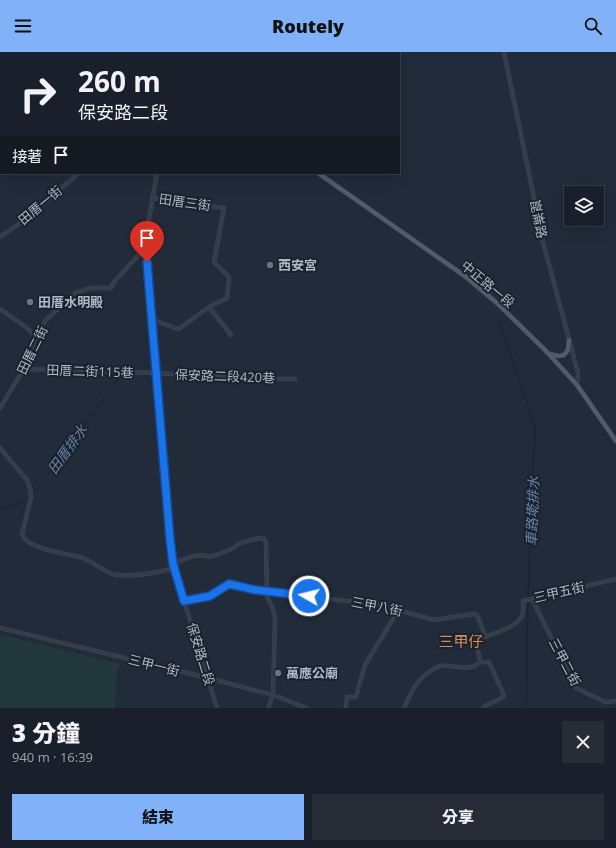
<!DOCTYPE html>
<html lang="zh-TW">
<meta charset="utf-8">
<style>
body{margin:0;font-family:"Open Sans","Noto Sans TC",sans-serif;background:#262d37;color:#f1f3f6;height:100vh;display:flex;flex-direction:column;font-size:15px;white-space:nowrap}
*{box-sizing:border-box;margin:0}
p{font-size:13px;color:#9fa3a9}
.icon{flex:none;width:22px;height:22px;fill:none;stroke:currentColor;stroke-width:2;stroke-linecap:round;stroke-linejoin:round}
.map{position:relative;height:656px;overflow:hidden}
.details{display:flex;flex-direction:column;background:#19202b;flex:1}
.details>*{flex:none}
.guide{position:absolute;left:0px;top:0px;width:400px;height:122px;box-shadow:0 4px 16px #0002,0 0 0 1px #373e47;background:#19202b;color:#f1f3f6;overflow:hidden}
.buttons{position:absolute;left:564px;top:134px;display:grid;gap:8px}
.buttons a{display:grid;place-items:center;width:40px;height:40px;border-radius:0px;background:#19202b;box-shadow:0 4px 16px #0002,0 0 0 1px #373e47;font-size:20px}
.pin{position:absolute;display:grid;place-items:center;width:34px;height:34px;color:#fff;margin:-41px -17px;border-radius:50% 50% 50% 0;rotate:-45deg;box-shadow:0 0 4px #0007}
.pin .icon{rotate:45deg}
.me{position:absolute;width:44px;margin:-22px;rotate:278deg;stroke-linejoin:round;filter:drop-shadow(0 0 3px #0008)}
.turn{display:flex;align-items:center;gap:14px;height:84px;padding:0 12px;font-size:18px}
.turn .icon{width:52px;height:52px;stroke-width:2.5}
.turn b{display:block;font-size:28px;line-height:34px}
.then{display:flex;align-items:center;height:38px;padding:0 12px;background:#0003;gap:8px;font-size:15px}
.round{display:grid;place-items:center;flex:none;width:42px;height:42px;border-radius:0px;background:#262d37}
.summary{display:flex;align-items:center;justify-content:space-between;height:68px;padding:0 12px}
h1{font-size:24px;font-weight:800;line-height:30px}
.action{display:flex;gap:8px;margin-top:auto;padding:8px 12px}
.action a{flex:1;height:46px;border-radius:0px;background:#81b1f9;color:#111;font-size:16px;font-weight:800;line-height:46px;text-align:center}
.action a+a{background:#262d37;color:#f1f3f6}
header{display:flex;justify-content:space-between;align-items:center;height:52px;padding:0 12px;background:#81b1f9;color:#111;font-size:18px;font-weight:800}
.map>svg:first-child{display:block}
.green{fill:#23383a}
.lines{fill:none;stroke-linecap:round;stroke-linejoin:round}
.stream{stroke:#142336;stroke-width:1}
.minor-casing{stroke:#3e4653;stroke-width:4.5}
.major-casing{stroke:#3e4653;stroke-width:5}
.minor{stroke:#343d49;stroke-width:3.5}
.major{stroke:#525c69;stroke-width:4}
.route-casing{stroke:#114b97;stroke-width:10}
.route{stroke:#1a73e8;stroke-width:7}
.worship-dot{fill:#6b7280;stroke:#1a222e;stroke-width:1.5}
.labels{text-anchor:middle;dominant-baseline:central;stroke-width:4;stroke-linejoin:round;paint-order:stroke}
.street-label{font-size:13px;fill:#afb8c6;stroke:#1a222e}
.poi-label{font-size:13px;font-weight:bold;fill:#afb8c6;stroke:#1a222e;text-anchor:start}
.water-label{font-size:14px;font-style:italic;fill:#6783a5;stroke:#1a222e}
.quarter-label{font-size:15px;fill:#d48e5b;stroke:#1a222e}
</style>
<header><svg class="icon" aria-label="menu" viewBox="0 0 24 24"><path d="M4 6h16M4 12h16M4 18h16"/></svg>Routely<svg class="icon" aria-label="search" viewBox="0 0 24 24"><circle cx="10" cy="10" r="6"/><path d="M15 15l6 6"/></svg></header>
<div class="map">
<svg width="616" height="656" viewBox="0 0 616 656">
<rect width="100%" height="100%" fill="#212b39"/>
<!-- green -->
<path class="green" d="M 0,582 L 120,612 L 117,619 L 115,656 L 0,656 Z"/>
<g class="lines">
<!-- stream -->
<path class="stream" d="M 499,269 L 535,373 L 528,546
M 32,442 L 37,438 L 121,323
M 0,457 C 11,456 21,451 29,444
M 526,656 L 528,549"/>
<defs>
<path id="minor" d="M 504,0 L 543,190 L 578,321 L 577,333
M 180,1 L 180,0
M 263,1 L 263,0
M 295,1 L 298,0
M 157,121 L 145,189 L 171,500 L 177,526 L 217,656
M 0,185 L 16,174 L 79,121
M 209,255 L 231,283
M 0,257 L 26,275 L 36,285
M 151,267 L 178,277 L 180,276 L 209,255 L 227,246 L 229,227 L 229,225 L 214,210 L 224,156 L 153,146
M 24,317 L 156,321 L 254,327 L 295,327
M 0,356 L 24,317 L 36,285 L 45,269 L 75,241 L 91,236 L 111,236 L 114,230 L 145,196
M 0,396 L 27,428 L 30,437 L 31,445 L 22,482 C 26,497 65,501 79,505 C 94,508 103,522 117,523 C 137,525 156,521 175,516
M 173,512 C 184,507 198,500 210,505 L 232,497 L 240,491 L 259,486 L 264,487 L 266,491 L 267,545 L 273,557 L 275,566 L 273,643 L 268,656
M 532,547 L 576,636 L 605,650 L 616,649
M 184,549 L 210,544 L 229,532 L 256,538 L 380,553 L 434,568 L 473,562 L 477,563 L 486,585
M 0,576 L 208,626 L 273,643 L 307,656
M 480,610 L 489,610 L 503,641 L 504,644 C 498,650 489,650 483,656
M 346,656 L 347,645 L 356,645 L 365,613 L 399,557
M 404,656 C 412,639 414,631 429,620 C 433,618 436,614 440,614 C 453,612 469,621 480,610 L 480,608 L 476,591 L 477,588 C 489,583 516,576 522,564 C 524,560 523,554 523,549 L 616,527"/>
<path id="major" d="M 150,0 L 151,1
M 318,121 L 466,225 L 498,252 L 545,298 L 577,333 L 616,389
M 549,302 L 559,304 L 564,303 L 568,298 L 569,288"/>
</defs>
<!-- minor casing -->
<use href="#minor" class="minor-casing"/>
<!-- major casing -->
<use href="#major" class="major-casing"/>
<!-- minor -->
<use href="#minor" class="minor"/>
<!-- major -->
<use href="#major" class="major"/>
</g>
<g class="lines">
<defs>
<path id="route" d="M 147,210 L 170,487 L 173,512 L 184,549 L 210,544 L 229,532 L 256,538 L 309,544"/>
</defs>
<!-- route casing -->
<use href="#route" class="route-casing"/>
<!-- route -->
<use href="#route" class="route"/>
</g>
<!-- markers -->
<g class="worship-dot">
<circle cx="270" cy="213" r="4"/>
<circle cx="30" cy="250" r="4"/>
<circle cx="278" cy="621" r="4"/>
</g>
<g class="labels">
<!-- street labels -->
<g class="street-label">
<text transform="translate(185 150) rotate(8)">田厝三街</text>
<text transform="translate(40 153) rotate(-40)">田厝一街</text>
<text transform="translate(539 167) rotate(79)">崑崙路</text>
<text transform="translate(488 232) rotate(40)">中正路一段</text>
<text transform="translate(32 298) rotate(-64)">田厝二街</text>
<text transform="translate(90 319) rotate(2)">田厝二街115巷</text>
<text transform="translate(225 324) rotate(2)">保安路二段420巷</text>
<text transform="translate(559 540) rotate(-13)">三甲五街</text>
<text transform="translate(377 554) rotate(11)">三甲八街</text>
<text transform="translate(201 602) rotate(73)">保安路二段</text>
<text transform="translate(565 610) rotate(62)">三甲二街</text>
<text transform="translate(154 613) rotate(14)">三甲一街</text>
</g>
<!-- poi labels -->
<g class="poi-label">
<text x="278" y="213">西安宮</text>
<text x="38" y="250">田厝水明殿</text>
<text x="286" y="621">萬應公廟</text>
</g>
<!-- water labels -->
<g class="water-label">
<text transform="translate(67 397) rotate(-54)">田厝排水</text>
<text transform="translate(532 459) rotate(-88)">車路墘排水</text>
</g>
<!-- quarter labels -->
<g class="quarter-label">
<text x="461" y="589">三甲仔</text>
</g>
</g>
</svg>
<div class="buttons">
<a><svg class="icon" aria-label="layers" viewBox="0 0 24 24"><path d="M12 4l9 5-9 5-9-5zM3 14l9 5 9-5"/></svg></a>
</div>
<div class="pin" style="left:147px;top:210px;background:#d93025"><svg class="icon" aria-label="arrive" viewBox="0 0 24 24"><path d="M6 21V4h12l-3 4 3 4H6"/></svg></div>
<svg class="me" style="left:309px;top:544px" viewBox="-20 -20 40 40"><circle r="17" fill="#1a73e8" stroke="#fff" stroke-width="3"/><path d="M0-11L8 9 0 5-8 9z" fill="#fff"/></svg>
<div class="guide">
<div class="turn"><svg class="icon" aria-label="right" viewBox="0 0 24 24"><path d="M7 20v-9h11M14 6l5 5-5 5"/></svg><div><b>260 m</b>保安路二段</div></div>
<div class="then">接著<svg class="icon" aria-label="arrive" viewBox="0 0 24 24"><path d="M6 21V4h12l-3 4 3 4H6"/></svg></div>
</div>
</div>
<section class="details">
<div class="summary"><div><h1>3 分鐘</h1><p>940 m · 16:39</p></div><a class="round"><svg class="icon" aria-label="close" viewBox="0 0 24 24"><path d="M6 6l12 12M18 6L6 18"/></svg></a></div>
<div class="action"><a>結束</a><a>分享</a></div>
</section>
